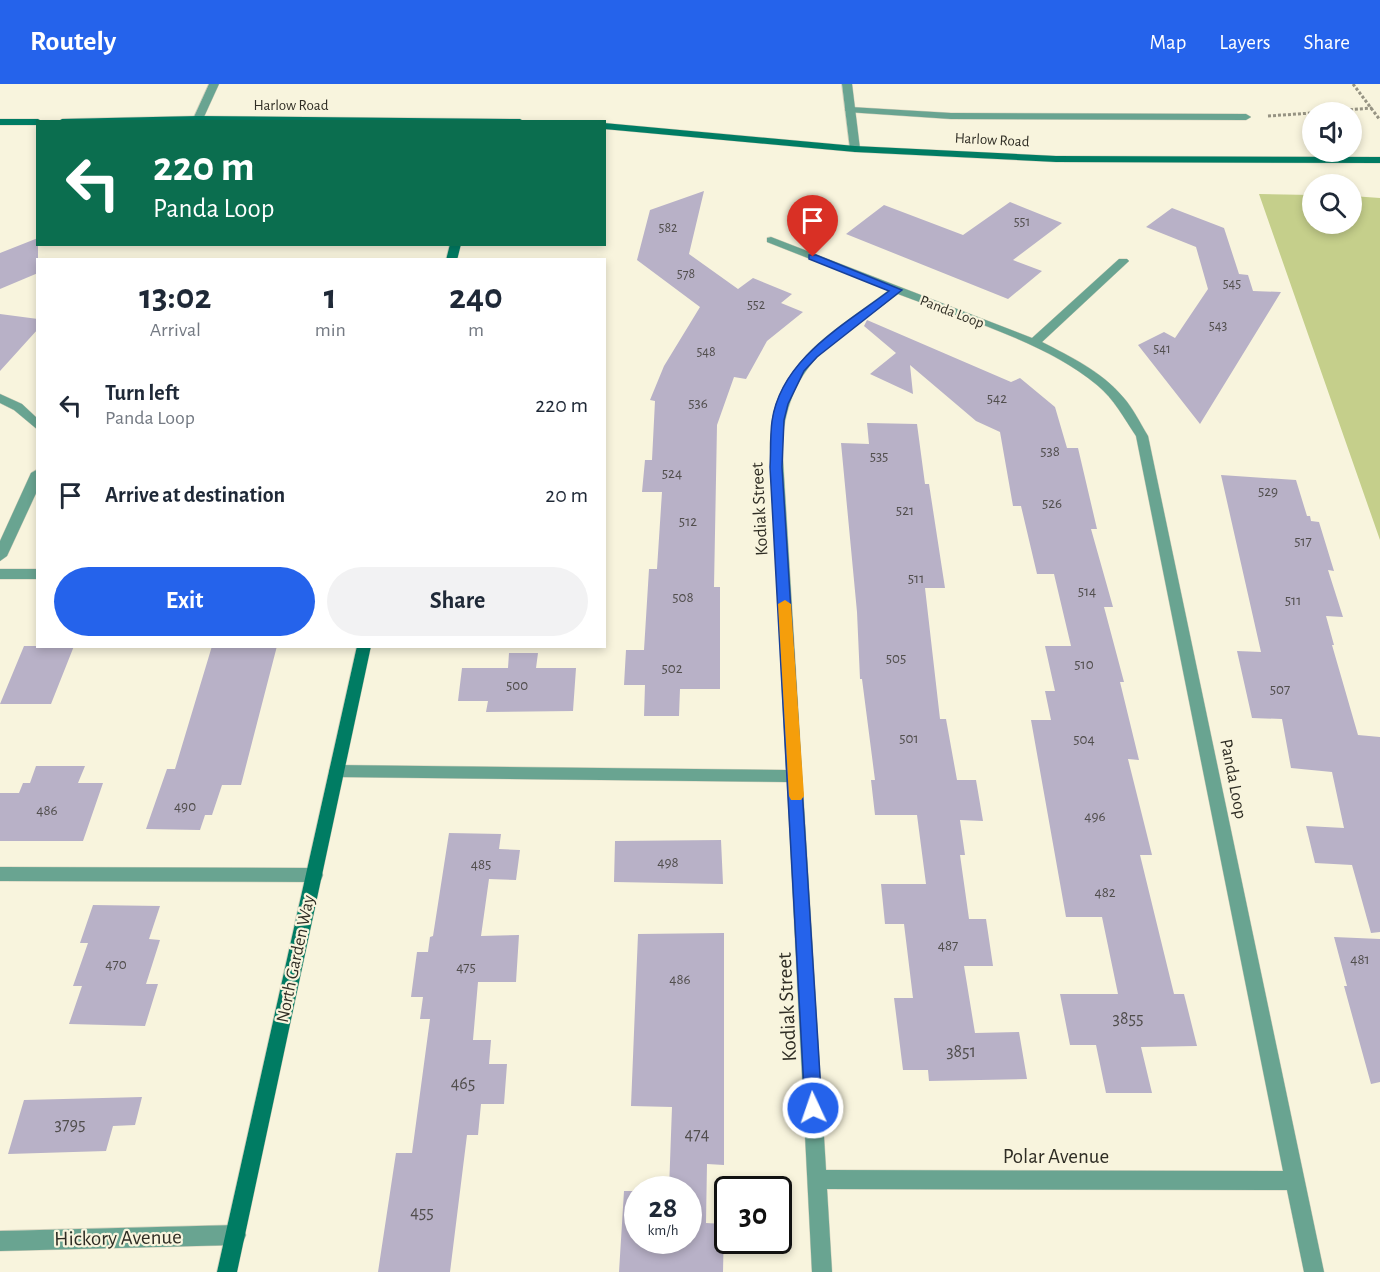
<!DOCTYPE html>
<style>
body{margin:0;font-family:"Alegreya Sans",sans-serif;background:#f2f2f3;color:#1f2937;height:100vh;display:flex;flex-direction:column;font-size:22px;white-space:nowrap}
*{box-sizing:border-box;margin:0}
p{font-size:20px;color:#747a83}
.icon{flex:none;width:33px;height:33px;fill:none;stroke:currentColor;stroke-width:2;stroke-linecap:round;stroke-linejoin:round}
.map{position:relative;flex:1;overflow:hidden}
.panel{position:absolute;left:36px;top:174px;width:570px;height:390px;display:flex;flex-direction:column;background:#fff;border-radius:0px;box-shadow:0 3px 9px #0003}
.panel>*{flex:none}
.hud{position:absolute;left:36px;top:36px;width:570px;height:126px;border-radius:0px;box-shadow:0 3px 9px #0003;background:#0b6e4f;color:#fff;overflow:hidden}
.tools{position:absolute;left:1302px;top:18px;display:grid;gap:12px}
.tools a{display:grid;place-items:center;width:60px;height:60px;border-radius:50%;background:#fff;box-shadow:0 3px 9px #0003;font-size:30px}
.speed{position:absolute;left:624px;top:1092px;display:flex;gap:12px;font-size:30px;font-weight:700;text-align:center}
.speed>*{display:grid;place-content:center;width:78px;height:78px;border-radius:50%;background:#fff;box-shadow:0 3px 9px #0003;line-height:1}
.speed small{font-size:15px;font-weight:400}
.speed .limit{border:3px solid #111;border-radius:9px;background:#fff;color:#111}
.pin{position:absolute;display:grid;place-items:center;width:51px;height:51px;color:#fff;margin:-62px -26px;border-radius:50% 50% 50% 0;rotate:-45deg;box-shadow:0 0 6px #0007}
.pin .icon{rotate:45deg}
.me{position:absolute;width:66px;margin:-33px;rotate:357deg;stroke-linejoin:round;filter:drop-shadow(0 0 4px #0008)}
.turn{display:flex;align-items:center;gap:21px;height:126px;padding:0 18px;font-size:27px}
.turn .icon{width:78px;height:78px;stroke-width:2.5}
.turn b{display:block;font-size:42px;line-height:51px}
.eta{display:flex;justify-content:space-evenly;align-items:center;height:102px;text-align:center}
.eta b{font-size:36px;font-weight:600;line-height:42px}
.button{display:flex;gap:12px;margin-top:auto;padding:12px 18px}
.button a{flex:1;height:69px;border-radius:36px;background:#2563eb;color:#fff;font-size:24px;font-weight:600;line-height:69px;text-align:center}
.button a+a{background:#f2f2f3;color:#1f2937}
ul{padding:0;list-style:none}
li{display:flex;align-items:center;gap:18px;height:90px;padding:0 18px}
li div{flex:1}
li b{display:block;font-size:22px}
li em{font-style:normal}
header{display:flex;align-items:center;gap:36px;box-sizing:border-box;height:84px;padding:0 30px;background:#2563eb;color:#fff}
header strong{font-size:28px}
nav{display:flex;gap:33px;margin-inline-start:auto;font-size:21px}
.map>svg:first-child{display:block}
.green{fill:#c5cf8b}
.building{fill:#b8b1c7}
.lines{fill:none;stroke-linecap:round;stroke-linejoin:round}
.lane-casing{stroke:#d4d0bc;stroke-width:1}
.street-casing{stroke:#d4d0bc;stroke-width:1}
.secondary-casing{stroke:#d4d0bc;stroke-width:1}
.path{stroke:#969383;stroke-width:3;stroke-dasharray:3 2;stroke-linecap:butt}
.lane{fill:#69a491;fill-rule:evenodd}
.street{fill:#69a491;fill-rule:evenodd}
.secondary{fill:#007c63;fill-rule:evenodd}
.route{fill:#2563eb;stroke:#184099;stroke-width:1.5}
.slow{fill:#f59e0b}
.labels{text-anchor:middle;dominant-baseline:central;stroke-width:4.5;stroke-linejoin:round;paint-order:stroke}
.far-number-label{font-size:14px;fill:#514e4d}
.far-street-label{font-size:15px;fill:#2f2d24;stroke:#f8f4dd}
.number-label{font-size:15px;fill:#514e4d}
.street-label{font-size:18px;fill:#2f2d24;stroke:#f8f4dd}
.near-number-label{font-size:18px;fill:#514e4d}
.near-street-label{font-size:21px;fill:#2f2d24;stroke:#f8f4dd}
</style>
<header>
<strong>Routely</strong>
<nav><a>Map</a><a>Layers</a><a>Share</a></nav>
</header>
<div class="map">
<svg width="1380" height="1188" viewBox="0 0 1380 1188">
<rect width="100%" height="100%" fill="#f8f4dd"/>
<!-- green -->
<path class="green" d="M 1259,110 L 1312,111 L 1312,140 L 1352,140 L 1352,112 L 1380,114 L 1380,456 Z"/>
<!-- building -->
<path class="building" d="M 704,107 L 689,170 L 738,205 L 753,194 L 792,210 L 781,219 L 803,228 L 767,257 L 746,295 L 734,293 L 717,341 L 714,503 L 720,503 L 720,605 L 680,605 L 679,632 L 644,632 L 645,601 L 624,601 L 626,566 L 644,566 L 649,485 L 657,485 L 662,408 L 642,408 L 645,376 L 652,376 L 655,317 L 650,316 L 664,282 L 700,223 L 637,176 L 650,126 Z
M 1010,118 L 1062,139 L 1013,176 L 1042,187 L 1008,215 L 846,150 L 884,121 L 963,151 Z
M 1172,124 L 1224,144 L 1239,190 L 1248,191 L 1253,207 L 1281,208 L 1200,340 L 1138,261 L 1164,248 L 1175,254 L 1208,205 L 1196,163 L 1146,143 Z
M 38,154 L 38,189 L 0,205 L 0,169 Z
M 0,230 L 38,235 L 38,245 L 0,287 Z
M 867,236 L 1011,298 L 1020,294 L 1055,323 L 1067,364 L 1078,364 L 1097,445 L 1091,445 L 1113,523 L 1104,523 L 1124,598 L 1120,598 L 1139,676 L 1128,675 L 1152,771 L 1140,771 L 1174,910 L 1184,910 L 1197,962 L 1141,963 L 1152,1009 L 1106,1009 L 1096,961 L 1070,961 L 1060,910 L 1118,910 L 1102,833 L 1066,833 L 1031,636 L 1051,636 L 1045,607 L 1055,607 L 1045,562 L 1071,562 L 1054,490 L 1037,490 L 1021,422 L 1013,422 L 1000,348 L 976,337 L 910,281 L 913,310 L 870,290 L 896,269 L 864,242 Z
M 867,339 L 917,340 L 925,400 L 929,400 L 945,504 L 925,504 L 940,635 L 946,635 L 957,696 L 976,696 L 983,737 L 960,736 L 965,771 L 960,771 L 969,835 L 986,835 L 993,882 L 964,882 L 975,949 L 1019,948 L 1027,995 L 929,997 L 928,986 L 903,986 L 894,914 L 913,914 L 904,840 L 885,840 L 881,800 L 926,800 L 917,731 L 875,731 L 871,696 L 875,696 L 862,595 L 860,595 L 857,528 L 841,359 L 869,360 Z
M 1221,391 L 1296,396 L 1307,432 L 1310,432 L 1311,437 L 1319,438 L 1334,487 L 1328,486 L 1343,533 L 1326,532 L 1334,561 L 1332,561 L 1358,651 L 1380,653 L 1380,848 L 1371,849 L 1352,781 L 1315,779 L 1306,742 L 1344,744 L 1332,688 L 1291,684 L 1282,635 L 1252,634 L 1237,567 L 1261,568 Z
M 24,562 L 74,562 L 51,620 L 0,620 Z
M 212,562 L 277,562 L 241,701 L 222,701 L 212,731 L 205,731 L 200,746 L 146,745 L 167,685 L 175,685 Z
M 509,569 L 538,569 L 536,584 L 576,584 L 573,627 L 486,628 L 488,617 L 458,617 L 462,584 L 508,584 Z
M 36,682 L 85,682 L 78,699 L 103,699 L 83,757 L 0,757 L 0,709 L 19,709 L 23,699 L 30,699 Z
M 449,749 L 501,750 L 499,765 L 520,766 L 516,796 L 489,795 L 481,852 L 519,851 L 516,898 L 478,898 L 473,956 L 491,956 L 489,980 L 507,980 L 504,1020 L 481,1020 L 478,1051 L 467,1051 L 450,1188 L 378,1188 L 396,1069 L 412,1069 L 430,935 L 420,935 L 423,913 L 411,913 L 417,868 L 428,868 L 430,853 L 433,852 Z
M 721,756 L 723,800 L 614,798 L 615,757 Z
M 93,821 L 160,822 L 149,855 L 160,856 L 146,900 L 158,900 L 145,942 L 69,940 L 82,902 L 73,902 L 88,859 L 80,859 Z
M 724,849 L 724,1081 L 707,1080 L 706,1139 L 724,1140 L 723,1188 L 619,1188 L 624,1107 L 638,1107 L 638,1156 L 688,1156 L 688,1106 L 669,1106 L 672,1023 L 631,1022 L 638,850 Z
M 1334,853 L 1380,855 L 1380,998 L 1371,1000 L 1344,902 L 1347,902 Z
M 142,1013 L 135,1041 L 113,1042 L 106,1067 L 8,1070 L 24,1016 Z"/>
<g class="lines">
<defs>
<path id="lane" d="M 850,23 L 951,29 L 1246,30 L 1251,33 L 1246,36 L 951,35 L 847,28 L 845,26 Z
M 0,783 L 315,784 L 321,786 L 323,791 L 321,796 L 315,798 L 0,797 Z"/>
<path id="street" d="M 209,0 L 219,0 L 203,35 L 195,37 L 193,35 Z
M 842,0 L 852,0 L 860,65 L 855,68 L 850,65 Z
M 771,153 L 1032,254 L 1119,175 L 1127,175 L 1129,177 L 1042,258 C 1071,273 1101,287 1123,313 C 1133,324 1140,339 1148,352 L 1324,1188 L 1304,1188 L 1287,1106 L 827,1105 L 832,1188 L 812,1188 L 787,698 L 337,693 L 331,691 L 329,687 L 331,683 L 337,681 L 786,686 L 770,359 C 778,274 827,253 889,206 L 767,158 L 767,154 ZM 898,210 C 961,234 1046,258 1097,301 C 1114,315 1124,334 1136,352 L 1283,1087 L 826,1086 L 782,359 C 790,274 837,257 898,210 Z
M 0,310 L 22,320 L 38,335 L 38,346 L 14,326 L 0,319 Z
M 38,385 L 38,405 L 7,472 L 0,477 L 0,457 L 31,389 Z
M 0,485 L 38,485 L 38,495 L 0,495 Z
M 236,1141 L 243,1144 L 246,1151 L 243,1158 L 236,1161 L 0,1167 L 0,1147 Z"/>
<path id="secondary" d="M 198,32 L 520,35 L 525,38 L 57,38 L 62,35 Z
M 0,35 L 38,35 L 43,38 L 38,38 L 38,41 L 0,41 Z
M 604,39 L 855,62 L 1056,72 L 1380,73 L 1380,79 L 1056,78 L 855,68 L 604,45 Z
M 450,160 L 461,160 L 457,176 L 446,176 Z
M 357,562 L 371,562 L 237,1188 L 217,1188 Z"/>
</defs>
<!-- lane casing -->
<use href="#lane" class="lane-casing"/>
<!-- street casing -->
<use href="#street" class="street-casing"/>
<!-- secondary casing -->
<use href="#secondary" class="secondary-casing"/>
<!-- path -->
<path class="path" d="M 1353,0 L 1380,36
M 1320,28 L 1372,24
M 1268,32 L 1312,29"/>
<!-- lane -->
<use href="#lane" class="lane"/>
<!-- street -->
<use href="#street" class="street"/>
<!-- secondary -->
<use href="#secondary" class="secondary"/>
</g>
<!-- route -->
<path class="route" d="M 809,171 L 816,171 L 902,206 L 817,273 L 804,287 L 788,320 L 784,336 L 782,383 L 822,1024 L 820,1030 L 813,1032 L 807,1030 L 805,1024 L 770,383 C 771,368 770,352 772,337 C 781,275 844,241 889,207 L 809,175 Z"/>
<!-- slow -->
<path class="slow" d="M 785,516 L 791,520 L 804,712 L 801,716 L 791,716 L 789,712 L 778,520 Z"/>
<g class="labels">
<!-- far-number labels -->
<g class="far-number-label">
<text x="1022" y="138">551</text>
<text x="668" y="144">582</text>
<text x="686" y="190">578</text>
<text x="1232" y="200">545</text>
<text x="756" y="221">552</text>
<text x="1218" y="242">543</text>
<text x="1162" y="265">541</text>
<text x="706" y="268">548</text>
</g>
<!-- far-street labels -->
<g class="far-street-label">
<text x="291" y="21">Harlow Road</text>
<text transform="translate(992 56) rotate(3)">Harlow Road</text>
<text transform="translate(952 228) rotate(21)">Panda Loop</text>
</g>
<!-- number labels -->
<g class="number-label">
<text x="997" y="314">542</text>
<text x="698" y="319">536</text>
<text x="1050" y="367">538</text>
<text x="879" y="372">535</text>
<text x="672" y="389">524</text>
<text x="1268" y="407">529</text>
<text x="1052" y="419">526</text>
<text x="905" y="426">521</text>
<text x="688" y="437">512</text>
<text x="1303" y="457">517</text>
<text x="916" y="494">511</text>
<text x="1087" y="507">514</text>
<text x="683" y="513">508</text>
<text x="1293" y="516">511</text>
<text x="896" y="574">505</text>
<text x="1084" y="580">510</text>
<text x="672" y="584">502</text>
<text x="517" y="601">500</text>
<text x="1280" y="605">507</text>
<text x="909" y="654">501</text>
<text x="1084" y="655">504</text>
<text x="185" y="722">490</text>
<text x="47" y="726">486</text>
<text x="1095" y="732">496</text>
<text x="668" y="778">498</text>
<text x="481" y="780">485</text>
<text x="1105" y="808">482</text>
<text x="948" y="861">487</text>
<text x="1360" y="875">481</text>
<text x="116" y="880">470</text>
<text x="466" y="883">475</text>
<text x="680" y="895">486</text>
</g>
<!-- street labels -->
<g class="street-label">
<text transform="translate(760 425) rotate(-93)">Kodiak Street</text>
<text transform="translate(1233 695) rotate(79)">Panda Loop</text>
<text transform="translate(296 875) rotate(-78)">North Garden Way</text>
</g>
<!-- near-number labels -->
<g class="near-number-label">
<text x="1128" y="935">3855</text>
<text x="961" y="968">3851</text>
<text x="463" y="1000">465</text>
<text x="70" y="1041">3795</text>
<text x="697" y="1051">474</text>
<text x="422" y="1129">455</text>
</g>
<!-- near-street labels -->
<g class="near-street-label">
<text transform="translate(787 923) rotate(-93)">Kodiak Street</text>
<text x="1056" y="1072">Polar Avenue</text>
<text transform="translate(118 1154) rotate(-1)">Hickory Avenue</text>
</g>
</g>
</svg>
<div class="tools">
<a><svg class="icon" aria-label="sound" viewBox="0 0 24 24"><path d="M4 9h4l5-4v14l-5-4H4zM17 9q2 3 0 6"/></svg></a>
<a><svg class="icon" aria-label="search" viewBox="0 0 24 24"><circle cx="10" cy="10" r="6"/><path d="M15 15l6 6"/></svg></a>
</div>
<div class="speed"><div>28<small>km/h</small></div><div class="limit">30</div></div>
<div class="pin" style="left:813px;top:173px;background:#d93025"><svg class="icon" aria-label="arrive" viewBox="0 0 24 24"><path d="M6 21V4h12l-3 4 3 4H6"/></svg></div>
<svg class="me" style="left:813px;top:1024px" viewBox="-20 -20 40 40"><circle r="17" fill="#2563eb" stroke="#fff" stroke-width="3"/><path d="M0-11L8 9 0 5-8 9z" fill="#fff"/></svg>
<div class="hud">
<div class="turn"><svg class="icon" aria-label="left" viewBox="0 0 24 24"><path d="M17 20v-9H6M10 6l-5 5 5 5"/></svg><div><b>220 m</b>Panda Loop</div></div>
</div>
<section class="panel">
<div class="eta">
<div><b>13:02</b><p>Arrival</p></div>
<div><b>1</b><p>min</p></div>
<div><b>240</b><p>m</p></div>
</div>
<ul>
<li><svg class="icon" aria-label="left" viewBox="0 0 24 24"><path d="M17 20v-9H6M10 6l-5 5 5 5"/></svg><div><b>Turn left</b><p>Panda Loop</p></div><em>220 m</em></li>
<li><svg class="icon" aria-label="arrive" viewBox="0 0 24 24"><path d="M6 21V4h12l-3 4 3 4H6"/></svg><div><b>Arrive at destination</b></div><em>20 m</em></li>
</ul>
<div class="button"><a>Exit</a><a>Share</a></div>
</section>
</div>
